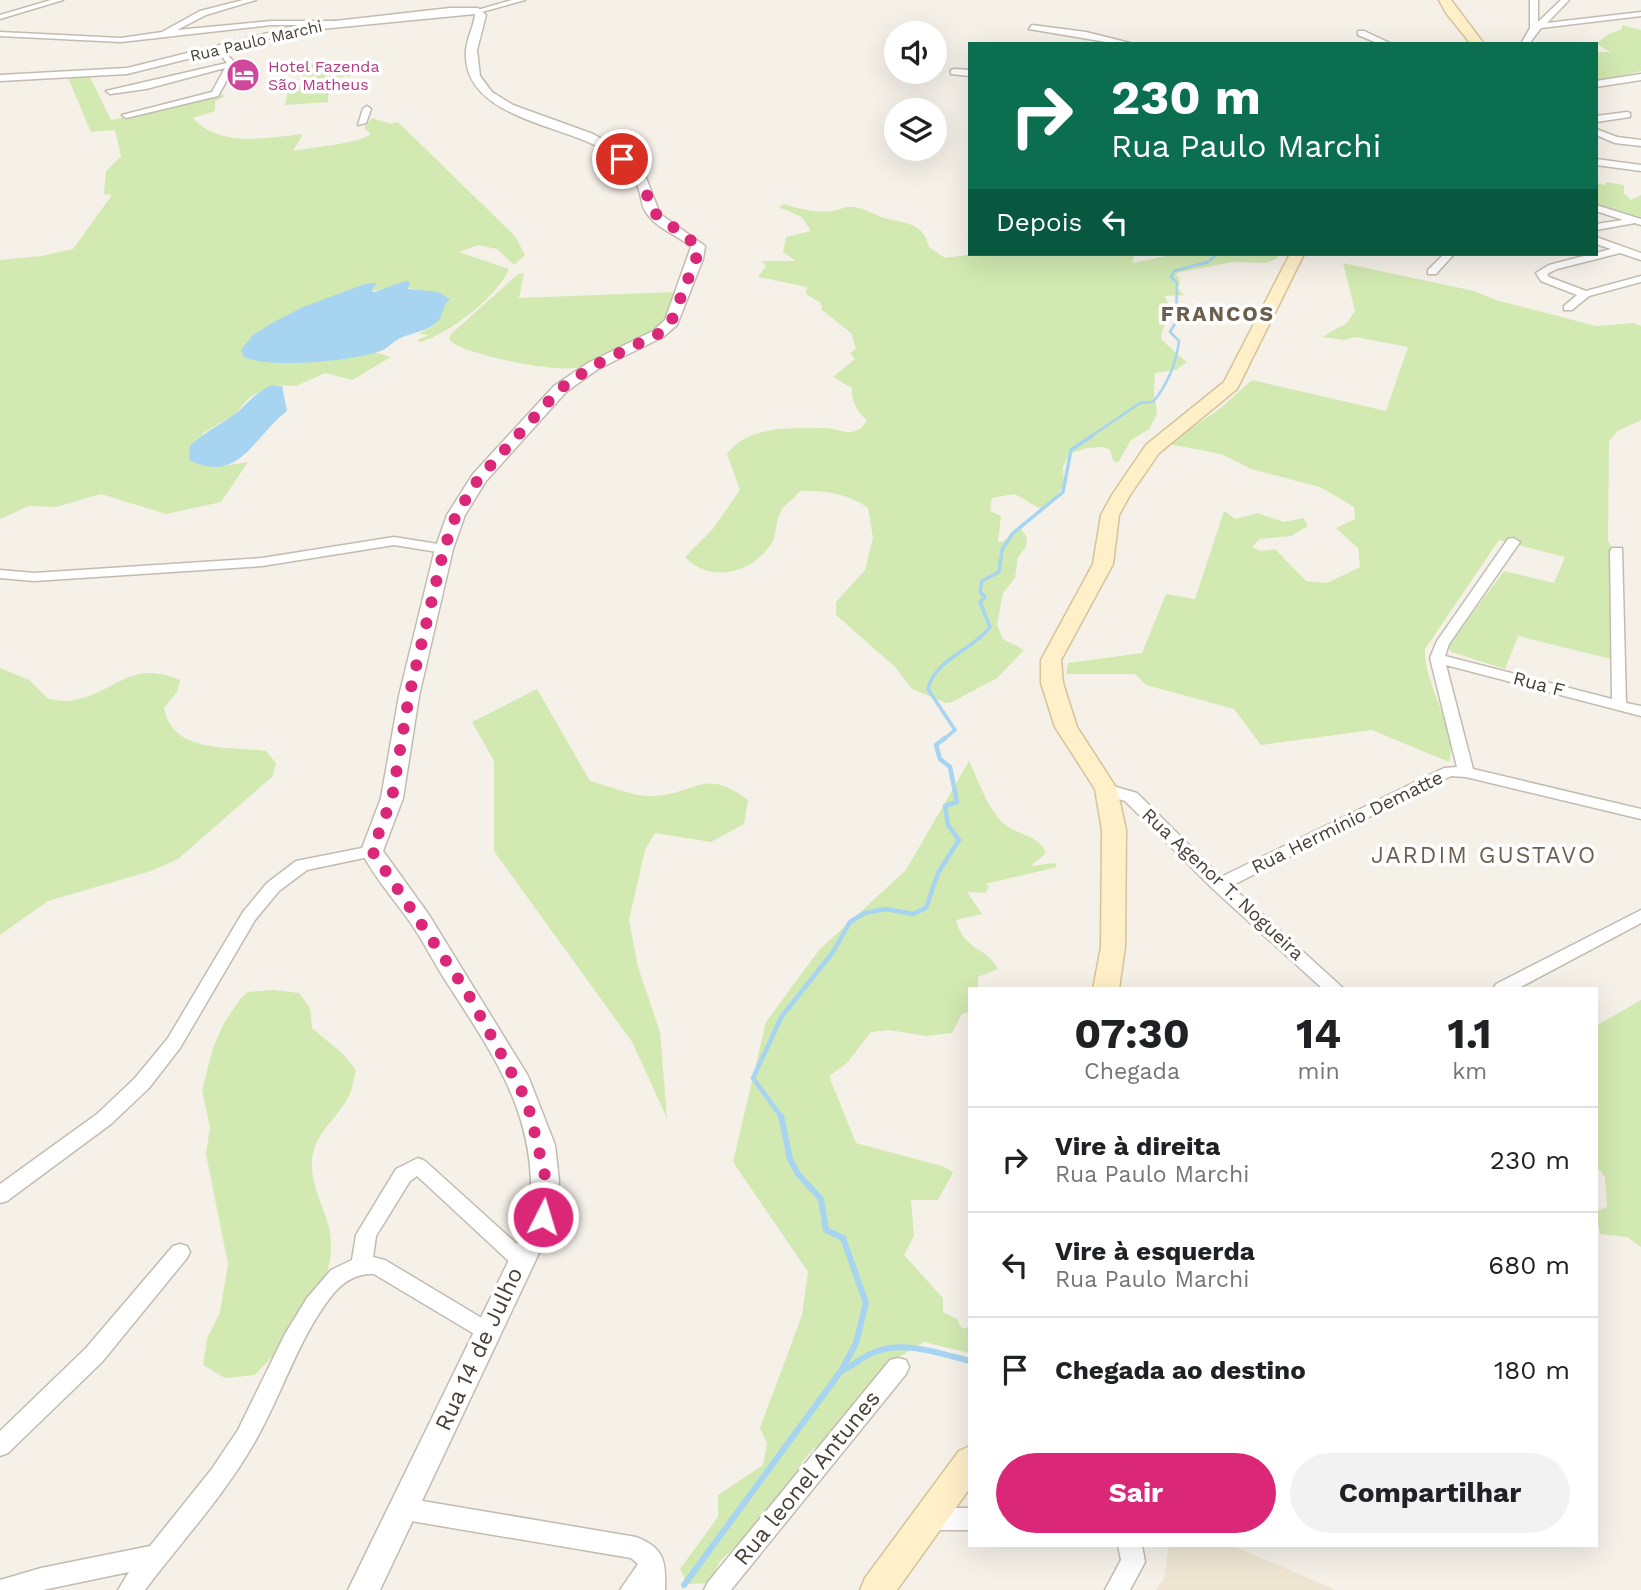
<!DOCTYPE html>
<html lang="pt">
<meta charset="utf-8">
<style>
body{margin:0;font-family:"Work Sans",sans-serif;background:#f2f2f2;color:#202124;height:100vh;display:flex;flex-direction:column;font-size:26px;white-space:nowrap}
*{box-sizing:border-box;margin:0}
p{font-size:23px;color:#757577}
.icon{flex:none;width:38px;height:38px;fill:none;stroke:currentColor;stroke-width:2;stroke-linecap:round;stroke-linejoin:round}
.map{position:relative;flex:1;overflow:hidden}
.side{position:absolute;left:968px;top:987px;width:630px;height:560px;display:flex;flex-direction:column;background:#fff;border-radius:0px;box-shadow:0 7px 28px #0002}
.side>*{flex:none}
.hud{position:absolute;left:968px;top:42px;width:630px;height:214px;border-radius:0px;box-shadow:0 7px 28px #0002;background:#0b6e4f;color:#fff;overflow:hidden}
.controls{position:absolute;left:884px;top:21px;display:grid;gap:14px}
.controls a{display:grid;place-items:center;width:63px;height:63px;border-radius:50%;background:#fff;box-shadow:0 7px 28px #0002;font-size:35px}
.pin{position:absolute;display:grid;place-items:center;width:60px;height:60px;color:#fff;margin:-30px;border:4px solid #fff;border-radius:50%;box-shadow:0 2px 7px #0007}
.me{position:absolute;width:77px;margin:-38px;rotate:5deg;stroke-linejoin:round;filter:drop-shadow(0 0 5px #0008)}
.turn{display:flex;align-items:center;gap:24px;height:147px;padding:0 28px;font-size:32px}
.turn .icon{width:91px;height:91px;stroke-width:2.5}
.turn b{display:block;font-size:49px;line-height:60px}
.then{display:flex;align-items:center;height:66px;padding:0 28px;background:#0003;gap:14px;font-size:26px}
.eta{display:flex;justify-content:space-evenly;align-items:center;height:119px;text-align:center}
.eta b{font-size:42px;font-weight:700;line-height:49px}
.action{display:flex;gap:14px;margin-top:auto;padding:14px 28px}
.action a{flex:1;height:80px;border-radius:42px;background:#db2777;color:#fff;font-size:28px;font-weight:700;line-height:80px;text-align:center}
.action a+a{background:#f2f2f2;color:#202124}
ul{padding:0;list-style:none}
li{display:flex;align-items:center;gap:21px;height:105px;padding:0 28px;border-top:2px solid #e0e0e0}
li div{flex:1}
li b{display:block;font-size:26px}
li em{font-style:normal}
.map>svg:first-child{display:block}
.education{fill:#eee6d3}
.green{fill:#d2e9b2}
.water{fill:#a6d4f1}
.lines{fill:none;stroke-linecap:round;stroke-linejoin:round}
.stream-far3{stroke:#a6d4f1;stroke-width:2.5}
.stream-far2{stroke:#a6d4f1;stroke-width:3.5}
.stream-far1{stroke:#a6d4f1;stroke-width:4.5}
.stream{stroke:#a6d4f1;stroke-width:6}
.minor-casing{stroke:#c3bbaf;stroke-width:3}
.tertiary-casing{stroke:#c3bbaf;stroke-width:3}
.secondary-casing{stroke:#d5c399;stroke-width:3}
.minor{fill:#fff;fill-rule:evenodd}
.tertiary{fill:#fff;fill-rule:evenodd}
.secondary{fill:#fff0c9;fill-rule:evenodd}
.route{stroke:#db2777;stroke-width:12;stroke-dasharray:0 21.6}
.labels{text-anchor:middle;dominant-baseline:central;stroke-width:7;stroke-linejoin:round;paint-order:stroke}
.far-street-label{font-size:16px;fill:#494137;stroke:#fff}
.far-hotel-label{font-size:16px;fill:#b23c85;stroke:#fff;text-anchor:start}
.street-label{font-size:19px;fill:#494137;stroke:#fff}
.far-district-label{font-size:21px;font-weight:bold;letter-spacing:2px;fill:#6b5f4e;stroke:#fff}
.quarter-label{font-size:23px;letter-spacing:2px;fill:#6b5f4e;stroke:#fff}
.near-street-label{font-size:23px;fill:#494137;stroke:#fff}
</style>
<div class="map">
<svg width="1641" height="1590" viewBox="0 0 1641 1590">
<rect width="100%" height="100%" fill="#f5f1e9"/>
<!-- education -->
<path class="education" d="M 1169,1545 L 1231,1545 L 1336,1590 L 1156,1590 L 1164,1578 Z"/>
<!-- green -->
<path class="green" d="M 1622,25 L 1641,30 L 1641,71 L 1609,79 L 1596,90 L 1596,52 L 1611,52 L 1596,44 L 1607,35 L 1622,29 Z
M 350,62 L 351,76 L 303,80 L 302,73 L 331,71 L 311,71 L 312,64 Z
M 90,77 L 111,120 L 201,101 L 221,94 L 226,96 L 215,101 L 215,111 L 193,118 C 220,148 266,138 303,134 L 293,151 C 312,147 359,144 371,134 L 364,128 L 372,118 L 391,124 L 398,122 L 515,236 L 525,255 L 514,265 L 497,249 L 478,245 L 459,252 L 509,269 C 497,297 450,333 421,342 L 417,340 L 429,335 L 419,334 L 436,324 L 421,291 L 406,287 L 370,291 L 376,284 C 332,296 292,311 253,335 L 362,354 L 377,353 L 391,357 L 352,380 L 325,373 L 296,386 L 272,385 L 250,397 L 234,415 L 202,434 L 223,466 L 248,462 L 221,502 L 166,514 L 101,494 L 56,507 L 29,506 L 0,519 L 0,260 L 41,256 L 73,249 L 112,195 L 104,194 L 106,171 L 121,156 L 115,130 L 91,132 L 68,78 Z
M 329,83 L 328,102 L 285,105 L 289,86 Z
M 1607,182 L 1624,185 L 1624,193 L 1631,200 L 1641,195 L 1641,218 L 1596,205 L 1596,183 L 1605,185 Z
M 784,204 C 798,209 818,213 832,211 C 840,210 845,206 853,207 C 867,208 876,217 889,219 C 910,224 923,224 929,247 L 945,258 L 973,254 L 1134,254 L 1133,263 L 1176,254 L 1275,254 L 1278,258 L 1266,263 L 1232,262 L 1176,273 L 1180,281 L 1178,289 L 1184,295 L 1164,296 L 1174,312 L 1163,328 L 1161,338 C 1163,342 1183,359 1187,362 L 1176,370 L 1155,373 L 1154,392 L 1157,414 L 1149,429 L 1131,440 L 1118,463 L 1113,461 L 1110,450 L 1103,447 L 1087,448 L 1069,454 L 1063,467 L 1064,486 C 1036,520 1045,508 1014,494 L 992,498 L 990,511 L 1001,516 L 998,542 L 1004,541 L 1020,528 L 1027,537 L 1026,547 L 1018,557 L 1015,578 L 1003,593 L 997,625 L 1003,639 L 1024,650 L 997,678 L 952,702 L 946,703 L 912,689 L 895,667 L 836,615 L 836,602 L 865,570 L 873,538 L 868,508 C 848,494 824,490 800,491 C 795,498 785,504 781,511 C 775,521 778,536 769,547 C 749,574 709,583 685,557 L 712,530 L 740,490 L 727,454 C 750,424 790,429 823,428 C 834,427 845,435 856,431 C 861,429 864,425 867,420 C 858,413 850,400 852,388 L 833,377 L 855,359 L 850,353 L 856,349 L 851,333 L 822,310 L 821,303 L 806,294 L 807,287 L 758,277 L 766,266 L 762,261 L 796,261 L 783,252 L 786,237 L 811,231 L 802,217 L 779,207 Z
M 1343,263 L 1474,291 L 1496,300 L 1596,326 L 1634,323 L 1641,326 L 1641,420 L 1618,431 L 1609,441 L 1608,541 L 1614,551 L 1614,651 L 1611,659 L 1518,636 L 1505,669 L 1451,652 L 1448,646 L 1504,571 L 1554,583 L 1565,557 L 1499,540 L 1425,649 C 1423,684 1459,731 1449,762 L 1372,730 L 1261,745 L 1234,709 L 1146,685 L 1135,674 L 1066,674 L 1068,663 L 1142,653 L 1166,594 L 1195,599 L 1224,511 L 1236,519 L 1257,513 L 1284,522 L 1303,518 L 1308,526 L 1291,536 L 1260,539 L 1252,547 L 1261,551 L 1275,549 L 1306,581 L 1327,583 L 1360,567 L 1358,548 L 1336,528 L 1355,519 L 1354,507 L 1320,487 L 1251,469 L 1221,454 L 1169,444 L 1222,407 L 1252,380 L 1386,411 L 1408,347 L 1355,337 L 1344,340 L 1322,337 L 1347,323 L 1355,311 Z
M 524,273 L 519,298 L 676,292 L 667,317 L 661,325 C 639,340 603,358 579,367 C 561,374 458,354 449,339 L 451,334 L 518,274 Z
M 0,668 L 29,680 L 48,699 C 56,700 67,702 75,700 C 117,692 129,659 180,680 L 177,692 L 164,708 C 172,754 230,746 266,751 L 276,763 L 273,776 L 178,859 L 151,871 L 48,901 L 0,935 Z
M 537,689 L 590,781 C 609,786 636,798 655,796 C 698,793 704,767 748,800 L 744,824 L 711,842 L 655,833 L 645,850 L 629,920 L 638,967 L 660,1032 L 667,1118 L 632,1042 L 494,851 L 494,761 L 472,722 Z
M 969,761 C 980,783 989,815 1010,828 C 1023,835 1041,838 1046,853 L 1031,866 L 1055,863 L 1057,867 L 985,884 L 989,886 L 986,893 L 967,892 L 982,914 L 956,920 C 964,952 988,947 998,969 L 978,977 L 978,989 L 970,989 L 969,1012 L 962,1014 L 952,1033 L 926,1036 L 889,1030 L 871,1032 L 847,1063 L 829,1076 L 856,1143 L 942,1166 L 953,1172 L 938,1200 L 911,1200 L 914,1236 L 904,1255 L 943,1298 L 943,1312 L 957,1319 L 962,1329 L 969,1327 L 969,1353 L 924,1342 L 894,1360 L 824,1448 L 814,1448 L 802,1462 L 804,1469 L 775,1508 L 757,1519 L 756,1528 L 720,1561 L 709,1583 L 688,1584 L 680,1569 L 718,1517 L 718,1495 L 763,1465 L 767,1443 L 760,1428 L 802,1315 L 808,1272 L 733,1162 L 766,1022 L 819,950 L 906,870 Z
M 273,990 L 299,993 L 310,1008 L 312,1028 L 343,1054 L 356,1070 C 354,1077 353,1085 351,1091 C 341,1117 315,1130 312,1160 C 310,1185 323,1204 329,1227 C 342,1285 291,1337 255,1375 L 225,1378 L 203,1365 L 207,1339 L 220,1312 L 228,1264 L 206,1154 L 210,1128 L 202,1090 L 213,1048 L 224,1023 L 241,998 L 248,992 Z
M 1641,1000 L 1641,1247 L 1627,1237 L 1600,1234 L 1596,1211 L 1607,1207 L 1605,1177 L 1596,1166 L 1596,1026 Z"/>
<!-- water -->
<path class="water" d="M 405,281 L 410,282 L 408,289 L 438,292 L 450,299 C 442,304 444,318 435,324 C 423,333 404,334 395,341 C 390,345 385,350 378,352 C 348,361 271,369 244,357 L 241,350 L 253,335 L 274,322 L 303,307 L 368,283 L 377,283 L 371,291 L 375,292 Z
M 272,385 L 282,386 L 287,411 C 254,436 239,485 189,460 L 190,446 C 203,433 217,427 232,416 C 247,406 254,392 272,385 Z"/>
<g class="lines">
<!-- stream-far3 -->
<path class="stream-far3" d="M 1090,437 L 1140,403 L 1153,402 C 1168,384 1176,364 1179,341 L 1170,332 L 1176,322 L 1177,283 L 1171,277 L 1174,271 L 1208,262 L 1217,254"/>
<!-- stream-far2 -->
<path class="stream-far2" d="M 943,740 L 955,730 L 928,689 C 936,658 972,651 990,627 L 980,602 L 985,597 L 980,592 L 982,581 L 999,572 L 1002,550 L 1012,534 L 1063,492 L 1071,450 L 1093,435"/>
<!-- stream-far1 -->
<path class="stream-far1" d="M 782,1118 L 753,1078 L 782,1016 L 833,952 L 850,922 L 865,913 L 886,909 L 913,914 L 926,908 L 938,873 L 959,840 L 948,825 L 945,806 L 957,802 L 950,767 L 940,759 L 936,745 L 945,738"/>
<!-- stream -->
<path class="stream" d="M 781,1116 L 790,1159 L 798,1174 L 821,1199 L 826,1230 L 843,1238 L 866,1303 L 856,1343 L 841,1371
M 684,1585 L 841,1371 C 853,1366 863,1356 875,1352 C 905,1340 941,1354 970,1361"/>
<defs>
<path id="minor" d="M 51,0 L 63,0 L 0,19 L 0,15 Z
M 243,0 L 256,0 L 206,15 L 177,30 L 271,21 L 341,21 L 345,23 L 341,25 L 271,25 L 121,42 L 0,36 L 0,32 L 121,38 L 162,32 L 200,11 Z
M 512,0 L 525,0 L 478,13 L 474,11 Z
M 1530,0 L 1538,0 L 1538,22 L 1561,0 L 1569,0 L 1547,23 L 1641,12 L 1641,16 L 1541,28 L 1529,44 L 1521,44 L 1530,28 Z
M 1032,25 L 1086,32 L 1134,44 L 1118,44 L 1029,29 Z
M 1358,31 L 1364,31 L 1392,44 L 1380,44 L 1358,35 Z
M 220,47 L 236,64 L 218,96 L 126,118 L 122,115 L 212,92 L 225,68 L 146,89 L 110,94 L 106,91 L 227,63 L 216,49 Z
M 954,69 L 970,70 L 970,76 L 951,74 L 951,70 Z
M 1641,74 L 1641,80 L 1596,87 L 1596,81 Z
M 367,106 L 371,109 L 366,123 L 358,125 L 363,109 Z
M 1627,112 L 1630,113 L 1630,117 L 1596,122 L 1596,116 Z
M 1596,129 L 1617,137 L 1641,140 L 1641,146 L 1615,143 L 1596,135 Z
M 1596,159 L 1641,165 L 1641,171 L 1596,165 Z
M 1596,205 L 1641,219 L 1641,225 L 1635,223 L 1596,230 L 1596,224 L 1623,220 L 1596,211 Z
M 1596,237 L 1641,253 L 1641,260 L 1620,253 L 1557,269 L 1547,274 L 1549,277 L 1586,291 L 1641,276 L 1641,282 L 1589,296 L 1572,310 L 1564,310 L 1564,306 L 1577,295 L 1541,281 L 1536,273 L 1549,265 L 1611,249 L 1596,244 Z
M 1444,254 L 1454,254 L 1436,274 L 1428,274 L 1428,270 Z
M 394,537 L 444,545 L 451,549 L 444,553 L 394,545 L 262,566 L 34,581 L 0,578 L 0,570 L 34,573 L 262,558 Z
M 1513,538 L 1520,542 L 1449,644 L 1445,656 L 1612,699 L 1610,551 L 1612,548 L 1622,548 L 1626,703 L 1641,706 L 1641,716 L 1446,665 L 1473,769 L 1641,809 L 1641,819 L 1466,777 L 1451,776 L 1231,886 L 1344,989 L 1323,989 L 1213,889 L 1125,801 L 1100,793 L 1098,789 L 1106,784 L 1137,793 L 1221,877 L 1444,768 L 1457,767 L 1430,658 L 1437,641 L 1508,539 Z
M 372,846 L 378,847 L 380,851 L 378,855 L 307,870 L 279,891 L 255,920 L 180,1048 L 149,1088 L 111,1124 L 7,1201 L 0,1203 L 0,1184 L 97,1114 L 135,1078 L 168,1038 L 243,912 L 267,883 L 296,861 Z
M 1641,910 L 1641,923 L 1517,989 L 1493,989 L 1496,984 Z
M 418,1158 L 425,1161 L 528,1254 L 531,1260 L 528,1266 L 521,1269 L 514,1266 L 417,1176 L 410,1181 L 376,1236 L 373,1257 L 385,1260 L 495,1326 L 499,1332 L 495,1338 L 488,1341 L 481,1338 L 374,1274 C 357,1273 344,1281 333,1294 C 297,1339 282,1396 253,1445 C 223,1497 181,1542 145,1590 L 118,1590 L 129,1572 L 43,1590 L 0,1590 L 0,1580 L 41,1568 L 150,1546 L 211,1470 L 238,1430 L 285,1334 L 307,1298 L 331,1270 L 352,1260 L 356,1235 L 396,1169 Z
M 180,1244 L 187,1246 L 190,1252 L 187,1258 L 102,1362 L 8,1453 L 0,1456 L 0,1431 L 86,1348 L 173,1246 Z
M 898,1358 L 906,1360 L 909,1367 L 906,1374 L 731,1590 L 704,1590 L 708,1582 L 890,1360 Z
M 405,1498 L 636,1537 C 665,1548 666,1562 665,1590 L 620,1590 L 638,1564 L 631,1558 L 405,1520 L 397,1517 L 394,1509 L 397,1501 Z
M 930,1508 L 970,1508 L 970,1530 L 930,1530 L 922,1527 L 918,1519 L 922,1511 Z
M 1118,1545 L 1142,1545 L 1145,1562 L 1130,1590 L 1105,1590 L 1121,1560 Z"/>
<path id="tertiary" d="M 450,8 L 478,8 L 486,15 L 477,50 L 480,76 L 492,92 L 513,105 L 593,134 L 616,147 L 645,175 L 660,214 L 705,246 L 703,259 L 677,325 L 663,337 L 598,369 L 566,392 L 486,481 L 465,515 L 453,549 L 419,696 L 403,798 L 383,851 L 429,915 L 528,1076 L 555,1145 L 559,1181 L 556,1217 L 380,1590 L 348,1590 L 530,1217 C 539,1121 499,1063 449,986 C 435,965 424,942 410,922 C 393,898 374,877 361,851 L 381,798 L 399,696 L 435,549 L 447,515 L 473,474 L 554,386 L 588,363 L 653,331 L 665,320 L 691,247 C 678,235 659,230 648,215 C 641,207 642,199 639,190 C 635,175 621,162 609,153 C 566,124 461,119 466,50 C 467,38 474,26 475,14 L 300,31 L 127,74 L 0,81 L 0,75 L 127,68 L 300,25 Z"/>
<path id="secondary" d="M 1439,0 L 1451,0 L 1484,44 L 1471,44 L 1446,13 Z
M 1290,254 L 1304,254 L 1237,389 L 1159,453 L 1130,495 L 1119,515 L 1113,564 L 1061,660 L 1063,683 L 1077,727 L 1117,789 L 1126,830 L 1125,947 L 1119,989 L 1093,989 L 1101,947 L 1102,830 L 1095,789 L 1055,727 L 1041,683 L 1041,660 L 1093,564 L 1101,515 L 1112,495 L 1146,445 L 1224,382 Z
M 970,1446 L 970,1488 L 897,1590 L 860,1590 L 865,1578 L 959,1451 Z"/>
</defs>
<!-- minor casing -->
<use href="#minor" class="minor-casing"/>
<!-- tertiary casing -->
<use href="#tertiary" class="tertiary-casing"/>
<!-- secondary casing -->
<use href="#secondary" class="secondary-casing"/>
<!-- minor -->
<use href="#minor" class="minor"/>
<!-- tertiary -->
<use href="#tertiary" class="tertiary"/>
<!-- secondary -->
<use href="#secondary" class="secondary"/>
</g>
<g class="lines">
<!-- route -->
<path class="route" d="M 543,1217 L 547,1196 L 545,1176 L 527,1101 L 467,992 L 372,851 L 392,798 L 409,696 L 444,549 L 456,515 L 479,478 L 560,389 L 593,366 L 658,334 L 671,322 L 696,259 L 698,246 L 652,211 L 644,185 L 622,159"/>
</g>
<!-- icons -->
<defs>
<symbol id="hotel-disc" viewBox="-11 -11 22 22"><circle r="9.5" fill="#d1479c" stroke="#fff"/><path d="M-6-4.5h1.5V1H6V5H4.5V3h-9V5H-6ZM-4 0a1.8 1.8 0 1 1 3.6 0ZM.5 0V-2.5h3Q6-2.5 6 0Z" fill="#fff"/></symbol>
</defs>
<g fill-rule="evenodd">
<use href="#hotel-disc" x="224" y="56" width="38" height="38"/>
</g>
<g class="labels">
<!-- far-street labels -->
<g class="far-street-label">
<text transform="translate(256 41) rotate(-13)">Rua Paulo Marchi</text>
</g>
<!-- far-hotel labels -->
<g class="far-hotel-label">
<text x="268" y="66">Hotel Fazenda<tspan x="268" dy="18">São Matheus</tspan></text>
</g>
<!-- street labels -->
<g class="street-label">
<text transform="translate(1539 684) rotate(15)">Rua F</text>
<text transform="translate(1347 822) rotate(-26)">Rua Hermínio Dematte</text>
<text transform="translate(1223 884) rotate(43)">Rua Agenor T. Nogueira</text>
</g>
<!-- far-district labels -->
<g class="far-district-label">
<text x="1218" y="313">FRANCOS</text>
</g>
<!-- quarter labels -->
<g class="quarter-label">
<text x="1484" y="855">JARDIM GUSTAVO</text>
</g>
<!-- near-street labels -->
<g class="near-street-label">
<text transform="translate(479 1349) rotate(-65)">Rua 14 de Julho</text>
<text transform="translate(807 1478) rotate(-51)">Rua leonel Antunes</text>
</g>
</g>
</svg>
<div class="controls">
<a><svg class="icon" aria-label="sound" viewBox="0 0 24 24"><path d="M4 9h4l5-4v14l-5-4H4zM17 9q2 3 0 6"/></svg></a>
<a><svg class="icon" aria-label="layers" viewBox="0 0 24 24"><path d="M12 4l9 5-9 5-9-5zM3 14l9 5 9-5"/></svg></a>
</div>
<div class="pin" style="left:622px;top:159px;background:#d93025"><svg class="icon" aria-label="arrive" viewBox="0 0 24 24"><path d="M6 21V4h12l-3 4 3 4H6"/></svg></div>
<svg class="me" style="left:543px;top:1217px" viewBox="-20 -20 40 40"><circle r="17" fill="#db2777" stroke="#fff" stroke-width="3"/><path d="M0-11L8 9 0 5-8 9z" fill="#fff"/></svg>
<div class="hud">
<div class="turn"><svg class="icon" aria-label="right" viewBox="0 0 24 24"><path d="M7 20v-9h11M14 6l5 5-5 5"/></svg><div><b>230 m</b>Rua Paulo Marchi</div></div>
<div class="then">Depois<svg class="icon" aria-label="left" viewBox="0 0 24 24"><path d="M17 20v-9H6M10 6l-5 5 5 5"/></svg></div>
</div>
<section class="side">
<div class="eta">
<div><b>07:30</b><p>Chegada</p></div>
<div><b>14</b><p>min</p></div>
<div><b>1.1</b><p>km</p></div>
</div>
<ul>
<li><svg class="icon" aria-label="right" viewBox="0 0 24 24"><path d="M7 20v-9h11M14 6l5 5-5 5"/></svg><div><b>Vire à direita</b><p>Rua Paulo Marchi</p></div><em>230 m</em></li>
<li><svg class="icon" aria-label="left" viewBox="0 0 24 24"><path d="M17 20v-9H6M10 6l-5 5 5 5"/></svg><div><b>Vire à esquerda</b><p>Rua Paulo Marchi</p></div><em>680 m</em></li>
<li><svg class="icon" aria-label="arrive" viewBox="0 0 24 24"><path d="M6 21V4h12l-3 4 3 4H6"/></svg><div><b>Chegada ao destino</b></div><em>180 m</em></li>
</ul>
<div class="action"><a>Sair</a><a>Compartilhar</a></div>
</section>
</div>
